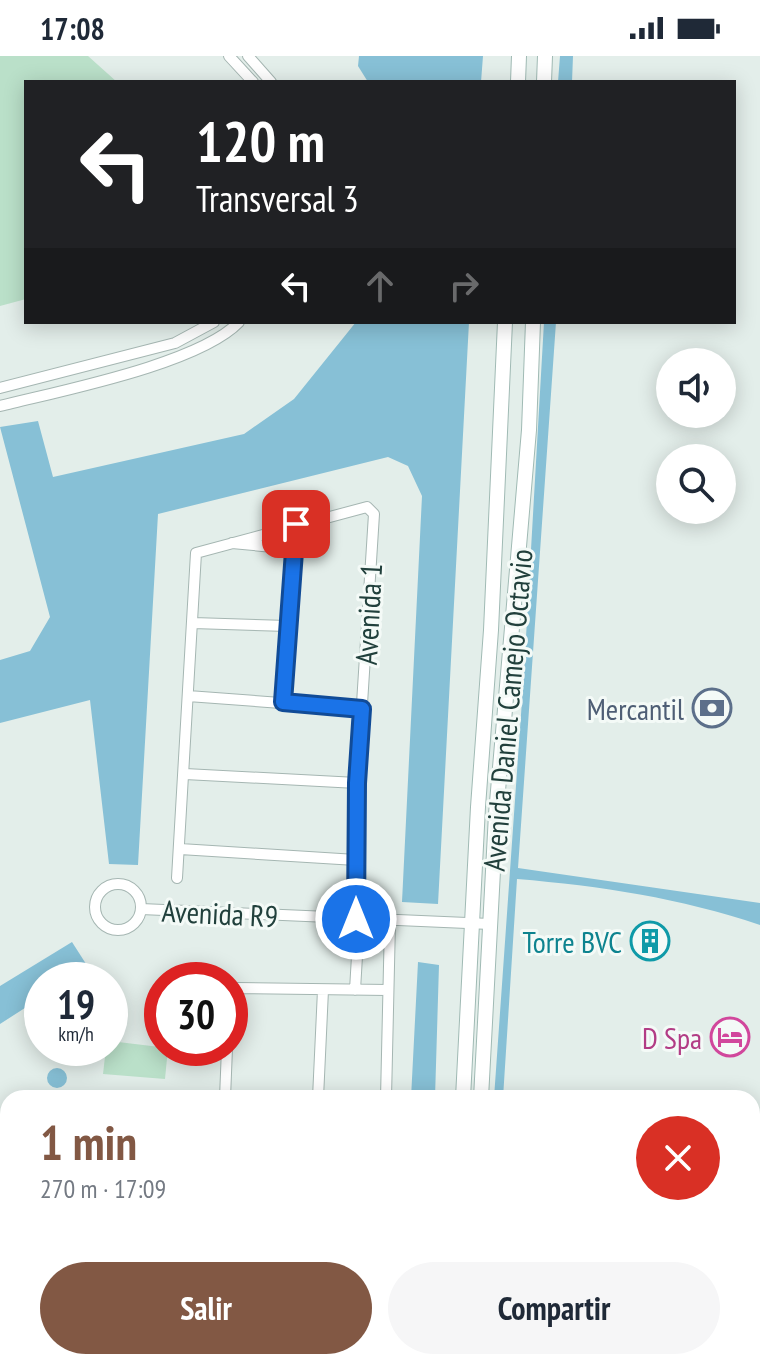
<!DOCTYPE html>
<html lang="es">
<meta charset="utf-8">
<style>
body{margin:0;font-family:"PT Sans Narrow",sans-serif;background:#f6f6f7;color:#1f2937;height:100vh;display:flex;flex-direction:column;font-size:30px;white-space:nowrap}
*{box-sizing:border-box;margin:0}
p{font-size:26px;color:#747a83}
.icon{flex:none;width:44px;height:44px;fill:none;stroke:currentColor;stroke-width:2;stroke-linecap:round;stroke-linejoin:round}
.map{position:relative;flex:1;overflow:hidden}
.side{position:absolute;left:0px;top:1034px;width:760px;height:280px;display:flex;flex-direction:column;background:#fff;border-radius:24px 24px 0 0;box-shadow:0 4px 20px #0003}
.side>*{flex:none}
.banner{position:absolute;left:24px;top:24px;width:712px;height:244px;border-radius:0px;box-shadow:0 4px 20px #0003;background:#202124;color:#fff;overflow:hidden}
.fabs{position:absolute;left:656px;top:292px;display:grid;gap:16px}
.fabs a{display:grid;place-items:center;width:80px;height:80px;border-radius:50%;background:#fff;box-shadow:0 4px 20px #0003;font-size:40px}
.speed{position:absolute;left:24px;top:906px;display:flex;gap:16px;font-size:40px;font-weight:700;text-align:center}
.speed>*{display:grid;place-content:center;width:104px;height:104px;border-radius:50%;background:#fff;box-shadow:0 4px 20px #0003;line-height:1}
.speed small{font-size:20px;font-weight:400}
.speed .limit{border:12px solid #d22;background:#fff;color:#111}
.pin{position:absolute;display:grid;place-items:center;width:68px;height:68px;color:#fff;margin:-34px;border-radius:16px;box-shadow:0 4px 12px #0006}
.me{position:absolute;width:88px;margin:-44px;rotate:0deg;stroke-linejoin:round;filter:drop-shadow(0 0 6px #0008)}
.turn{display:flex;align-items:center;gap:28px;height:168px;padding:0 40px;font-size:36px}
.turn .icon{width:104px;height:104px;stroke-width:2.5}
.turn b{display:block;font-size:56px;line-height:68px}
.lanes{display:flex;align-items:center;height:76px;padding:0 40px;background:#0003;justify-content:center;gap:40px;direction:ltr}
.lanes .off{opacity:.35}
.round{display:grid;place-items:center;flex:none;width:84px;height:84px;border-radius:42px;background:#f6f6f7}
.headline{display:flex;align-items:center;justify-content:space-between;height:136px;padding:0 40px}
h1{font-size:48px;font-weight:700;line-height:60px;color:#825844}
.cta{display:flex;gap:16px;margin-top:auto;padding:16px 40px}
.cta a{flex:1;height:92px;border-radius:48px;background:#825844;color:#fff;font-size:32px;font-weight:700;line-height:92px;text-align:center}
.cta a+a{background:#f6f6f7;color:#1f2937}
.status{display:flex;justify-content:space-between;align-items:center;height:56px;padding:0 40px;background:#fff;direction:ltr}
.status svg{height:22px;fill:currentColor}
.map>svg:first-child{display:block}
.green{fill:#bae0c9}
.water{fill:#87c0d6}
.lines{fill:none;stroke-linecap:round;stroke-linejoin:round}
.street-casing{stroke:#a5b6b2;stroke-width:12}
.secondary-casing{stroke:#a0bab4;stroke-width:16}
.street{stroke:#fff;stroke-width:10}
.secondary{stroke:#fff;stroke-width:14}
.route-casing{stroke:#114b97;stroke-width:20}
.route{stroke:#1a73e8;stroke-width:14}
.labels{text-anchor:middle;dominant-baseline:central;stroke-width:6;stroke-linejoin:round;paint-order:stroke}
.street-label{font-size:30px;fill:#21403c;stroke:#f4faf7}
.service-label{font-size:30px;fill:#4e5e75;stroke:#f4faf7;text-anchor:end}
.culture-label{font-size:30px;fill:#0d838f;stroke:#f4faf7;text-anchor:end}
.hotel-label{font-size:30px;fill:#b23c85;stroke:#f4faf7;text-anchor:end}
</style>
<div class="status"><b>17:08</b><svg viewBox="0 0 49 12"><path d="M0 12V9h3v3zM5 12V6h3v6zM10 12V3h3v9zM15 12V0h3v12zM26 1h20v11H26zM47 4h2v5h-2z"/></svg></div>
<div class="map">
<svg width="760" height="1314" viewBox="0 0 760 1314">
<rect width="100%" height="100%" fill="#e3eeea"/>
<!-- green -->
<path class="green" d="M 0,0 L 88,0 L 117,26 L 26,26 L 26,243 L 0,250 Z
M 110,985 L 168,992 L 165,1023 L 103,1018 L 106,992 L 110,992 Z"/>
<!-- water -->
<path class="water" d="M 359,0 L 483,0 L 481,26 L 368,26 L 358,10 Z
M 560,0 L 573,0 L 572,26 L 558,26 Z
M 356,266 L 469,266 L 438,848 L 402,846 L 422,440 L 408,410 L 388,401 L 158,458 L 138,809 L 109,808 L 90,644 L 0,667 L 0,604 L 30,595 L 50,561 L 0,371 L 38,365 L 53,421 L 244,378 L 294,343 Z
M 544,266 L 556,266 L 518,812 L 760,847 L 760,869 C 680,842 601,830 517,823 L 503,1042 L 494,1042 L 524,616 Z
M 72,886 L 88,911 L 68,924 L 42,924 L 42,941 L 0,968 L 0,930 Z
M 418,906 L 439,909 L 435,1042 L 411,1042 Z
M47 1022a10 10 0 1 1 20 0a10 10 0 1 1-20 0Z
M 0,1068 L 8,1081 L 8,1180 L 5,1186 L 8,1200 L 8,1306 L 34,1306 L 36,1314 L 0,1314 Z"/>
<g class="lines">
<defs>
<path id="street" d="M 229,0 L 253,26
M 248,0 L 271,26
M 0,332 L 175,287 L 214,266
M 0,350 C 59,335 199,308 239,266
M 232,487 L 294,493
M 193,567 L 288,570
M 188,640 L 362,653
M 283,646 L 296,468
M 185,718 L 357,727
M 180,793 L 356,804
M 177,822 L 196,497 L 367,451 L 374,458 L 357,727 L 356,863
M95 851a23 23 0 1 1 46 0a23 23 0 1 1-46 0Z
M 141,853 L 490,868
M 230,934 L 234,932 L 388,934
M 355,934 L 357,900
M 225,1042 L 227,992
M 318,1042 L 323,934
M 386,1042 L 390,866
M 297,1314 L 300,1306"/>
<path id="secondary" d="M 518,26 L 519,0
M 544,26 L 545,0
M 463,1042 L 478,751 L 491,574 L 505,266
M 481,1042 L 496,758 L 529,374 L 533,266
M 450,1314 L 450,1306
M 468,1314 L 468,1306"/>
</defs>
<!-- street casing -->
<use href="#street" class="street-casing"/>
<!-- secondary casing -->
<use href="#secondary" class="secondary-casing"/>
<!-- street -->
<use href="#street" class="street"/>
<!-- secondary -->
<use href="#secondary" class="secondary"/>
</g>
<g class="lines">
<defs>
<path id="route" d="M 296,468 L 283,646 L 362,653 L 357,727 L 356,863"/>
</defs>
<!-- route casing -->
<use href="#route" class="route-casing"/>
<!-- route -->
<use href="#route" class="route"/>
</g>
<!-- icons -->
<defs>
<symbol id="bank-ring" viewBox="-11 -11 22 22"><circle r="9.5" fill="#f4faf7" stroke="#5c6f8a" stroke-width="1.5"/><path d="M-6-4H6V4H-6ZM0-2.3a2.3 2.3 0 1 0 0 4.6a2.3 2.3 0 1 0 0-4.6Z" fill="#5c6f8a"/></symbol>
<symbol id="building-ring" viewBox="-11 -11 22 22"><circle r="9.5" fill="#f4faf7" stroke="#0f9aa8" stroke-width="1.5"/><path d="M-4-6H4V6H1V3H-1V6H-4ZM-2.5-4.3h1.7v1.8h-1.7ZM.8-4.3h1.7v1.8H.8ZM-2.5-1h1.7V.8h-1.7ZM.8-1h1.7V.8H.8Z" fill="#0f9aa8"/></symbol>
<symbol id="hotel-ring" viewBox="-11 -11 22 22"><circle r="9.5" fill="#f4faf7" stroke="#d1479c" stroke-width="1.5"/><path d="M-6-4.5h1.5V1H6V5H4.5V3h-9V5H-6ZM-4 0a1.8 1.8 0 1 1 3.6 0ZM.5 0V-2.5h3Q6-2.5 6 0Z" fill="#d1479c"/></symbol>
</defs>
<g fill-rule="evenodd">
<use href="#bank-ring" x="690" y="630" width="44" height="44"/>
<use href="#building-ring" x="628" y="863" width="44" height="44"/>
<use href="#hotel-ring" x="708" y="959" width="44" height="44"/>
</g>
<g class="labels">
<!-- street labels -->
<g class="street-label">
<text transform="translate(368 558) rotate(-87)">Avenida 1</text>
<text transform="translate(507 654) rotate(-85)">Avenida Daniel Camejo Octavio</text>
<text transform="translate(220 857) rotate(3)">Avenida R9</text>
</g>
<!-- service labels -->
<g class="service-label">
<text x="684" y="652">Mercantil</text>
</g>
<!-- culture labels -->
<g class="culture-label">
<text x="622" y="885">Torre BVC</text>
</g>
<!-- hotel labels -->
<g class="hotel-label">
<text x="702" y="981">D Spa</text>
</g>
</g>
</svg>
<div class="fabs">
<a><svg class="icon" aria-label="sound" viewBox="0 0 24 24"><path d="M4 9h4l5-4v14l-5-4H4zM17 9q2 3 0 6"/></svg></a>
<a><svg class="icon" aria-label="search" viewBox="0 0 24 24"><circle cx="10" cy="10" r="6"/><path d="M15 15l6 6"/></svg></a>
</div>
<div class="speed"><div>19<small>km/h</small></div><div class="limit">30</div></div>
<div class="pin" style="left:296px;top:468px;background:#d93025"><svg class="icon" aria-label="arrive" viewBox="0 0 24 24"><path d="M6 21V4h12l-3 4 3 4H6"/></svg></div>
<svg class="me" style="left:356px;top:863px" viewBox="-20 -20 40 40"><circle r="17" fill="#1a73e8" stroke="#fff" stroke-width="3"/><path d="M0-11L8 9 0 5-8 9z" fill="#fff"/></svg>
<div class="banner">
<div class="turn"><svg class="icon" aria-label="left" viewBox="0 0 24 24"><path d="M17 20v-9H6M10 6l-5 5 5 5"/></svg><div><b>120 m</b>Transversal 3</div></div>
<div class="lanes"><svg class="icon" aria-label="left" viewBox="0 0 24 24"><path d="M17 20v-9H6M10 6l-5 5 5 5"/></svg><svg class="icon off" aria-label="ahead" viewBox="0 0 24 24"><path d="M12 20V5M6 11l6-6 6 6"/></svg><svg class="icon off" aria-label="right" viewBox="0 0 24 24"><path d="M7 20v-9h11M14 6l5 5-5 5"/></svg></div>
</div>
<section class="side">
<div class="headline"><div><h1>1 min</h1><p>270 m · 17:09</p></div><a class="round" style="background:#d93025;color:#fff"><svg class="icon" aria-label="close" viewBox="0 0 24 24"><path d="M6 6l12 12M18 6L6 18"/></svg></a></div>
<div class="cta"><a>Salir</a><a>Compartir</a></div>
</section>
</div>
